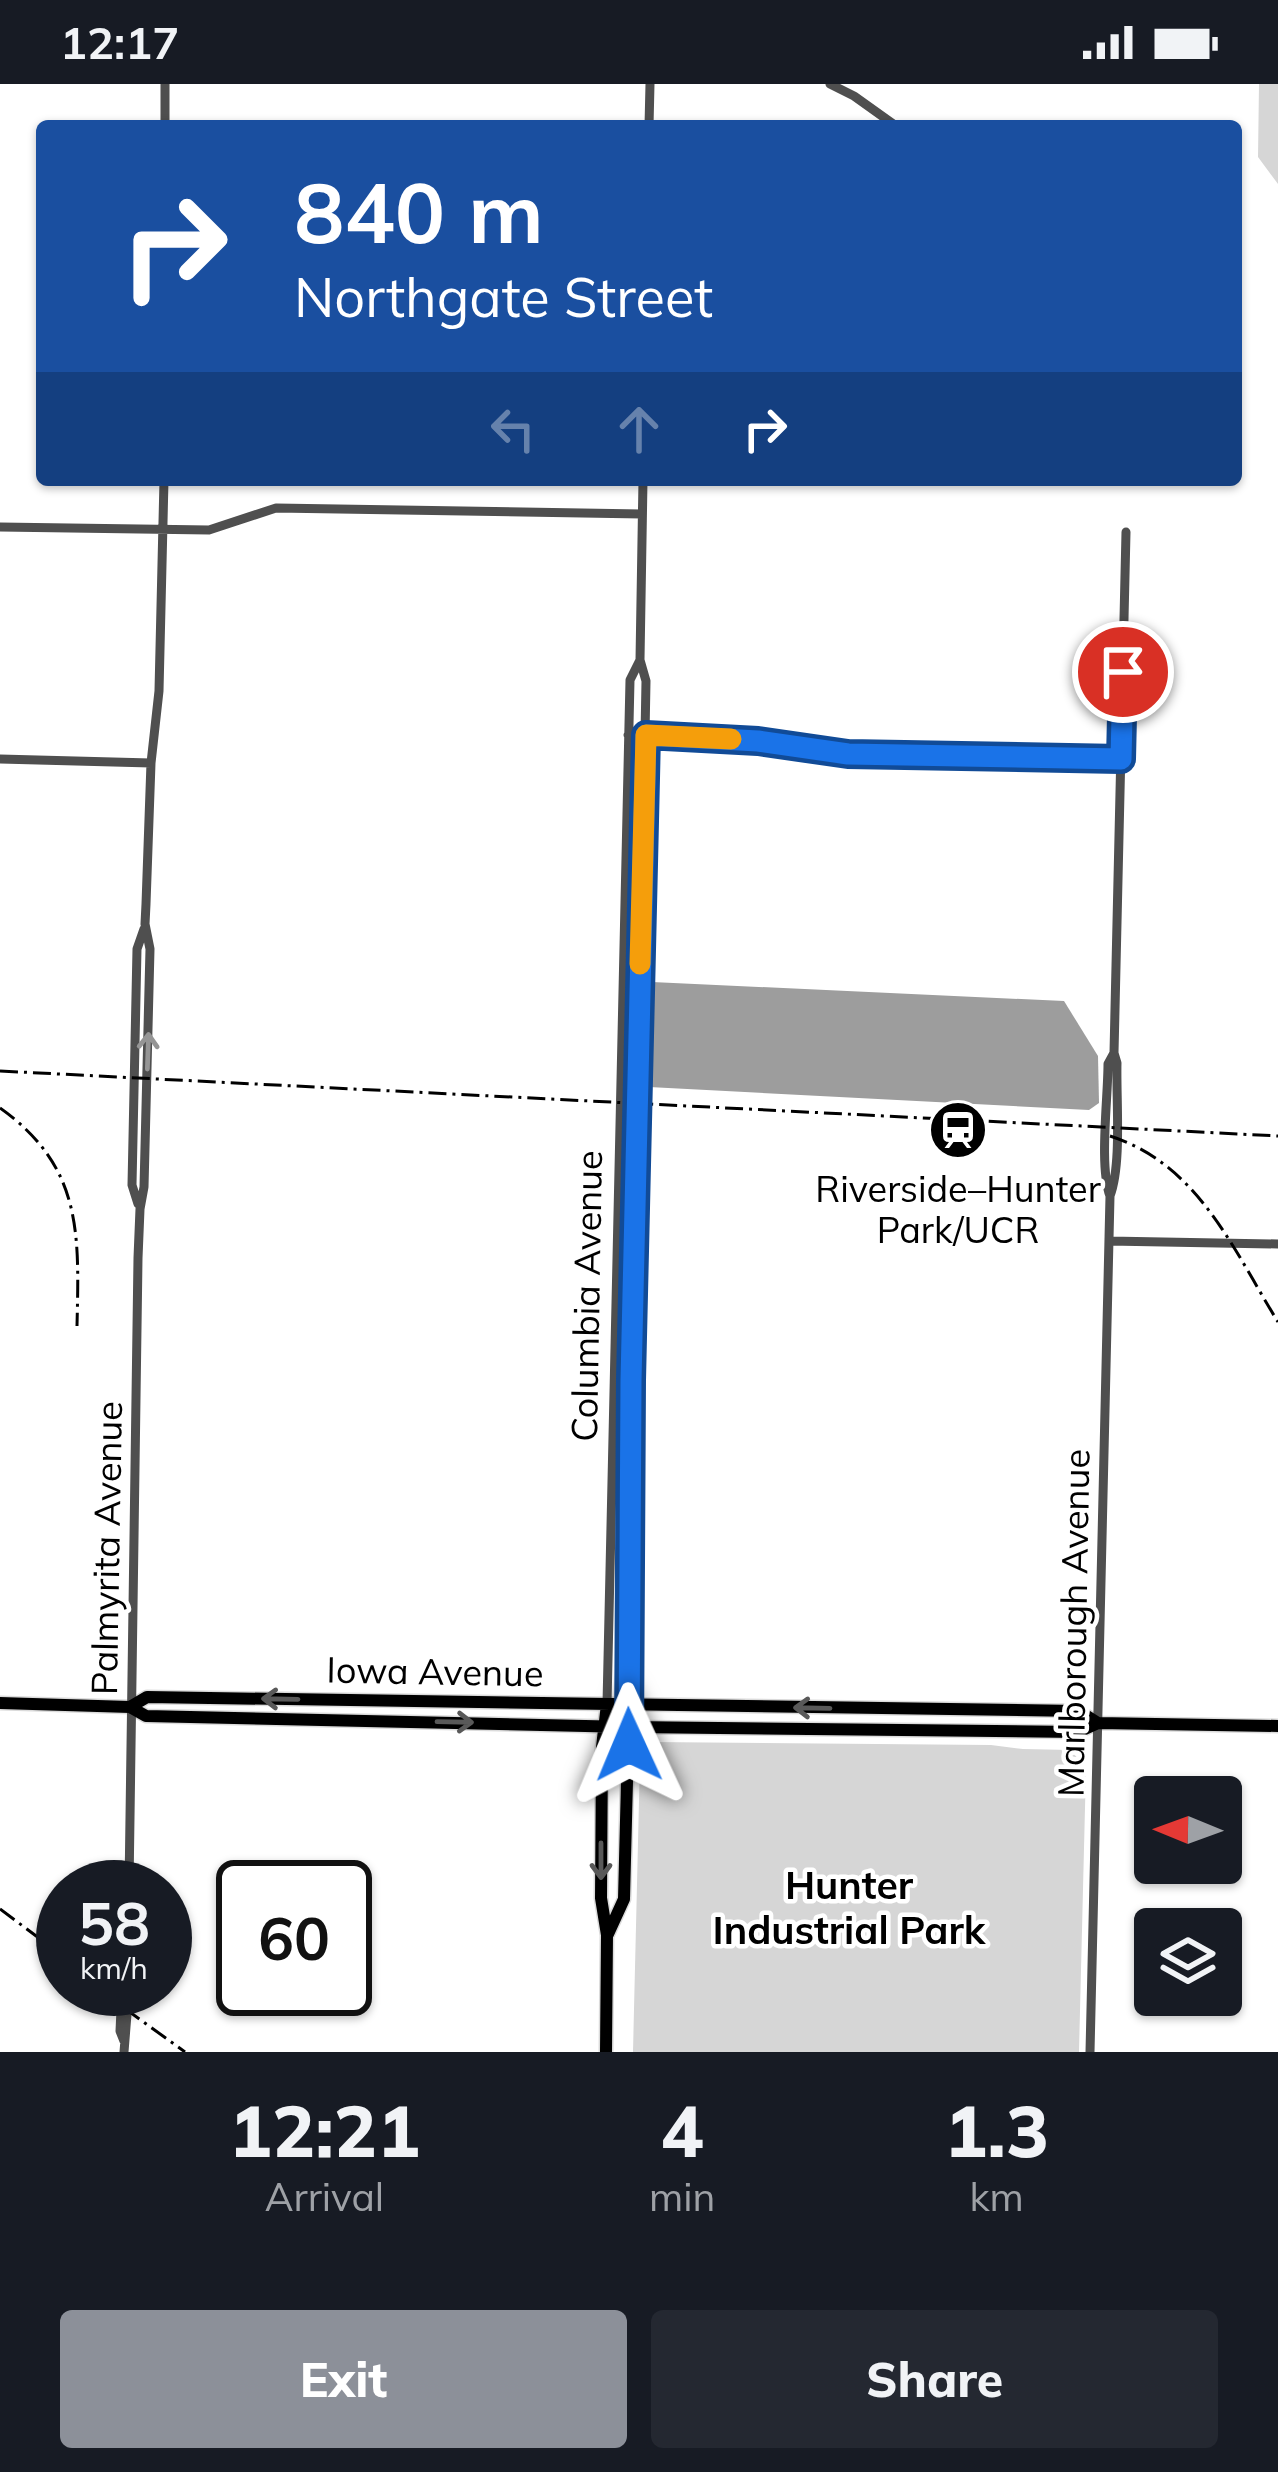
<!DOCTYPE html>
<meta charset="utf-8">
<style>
body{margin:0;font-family:Mulish,sans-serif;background:#242831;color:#f1f3f6;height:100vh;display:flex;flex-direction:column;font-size:45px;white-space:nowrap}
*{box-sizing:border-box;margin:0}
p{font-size:39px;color:#9ea1a6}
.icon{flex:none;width:66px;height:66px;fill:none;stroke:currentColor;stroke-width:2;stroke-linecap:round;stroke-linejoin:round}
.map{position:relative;height:1968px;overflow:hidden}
.details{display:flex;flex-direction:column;background:#171b24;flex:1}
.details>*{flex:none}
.top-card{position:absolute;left:36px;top:36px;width:1206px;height:366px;border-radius:12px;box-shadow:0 3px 9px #0004;background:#1a4fa0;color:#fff;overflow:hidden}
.needle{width:78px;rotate:271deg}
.controls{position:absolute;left:1134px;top:1692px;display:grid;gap:24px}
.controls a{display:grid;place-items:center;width:108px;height:108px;border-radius:12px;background:#171b24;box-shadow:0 3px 9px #0004;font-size:60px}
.speed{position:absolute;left:36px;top:1776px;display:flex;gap:24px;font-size:60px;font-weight:700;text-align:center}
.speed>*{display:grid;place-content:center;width:156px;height:156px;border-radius:50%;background:#171b24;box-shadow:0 3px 9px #0004;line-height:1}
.speed small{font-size:30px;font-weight:400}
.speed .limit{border:6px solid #111;border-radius:18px;background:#fff;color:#111}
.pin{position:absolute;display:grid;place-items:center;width:102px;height:102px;color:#fff;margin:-51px;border:6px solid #fff;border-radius:50%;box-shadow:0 3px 12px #0007}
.me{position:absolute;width:132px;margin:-66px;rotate:359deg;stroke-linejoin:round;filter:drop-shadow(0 0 9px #0008)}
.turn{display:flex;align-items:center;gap:42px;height:252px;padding:0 60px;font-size:54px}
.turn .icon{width:156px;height:156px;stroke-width:2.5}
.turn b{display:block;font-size:84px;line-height:102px}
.lanes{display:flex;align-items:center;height:114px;padding:0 60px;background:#0003;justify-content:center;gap:60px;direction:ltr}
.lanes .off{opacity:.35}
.eta{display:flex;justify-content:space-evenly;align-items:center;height:204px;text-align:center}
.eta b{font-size:72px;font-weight:800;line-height:84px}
.button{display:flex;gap:24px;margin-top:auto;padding:24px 60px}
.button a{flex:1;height:138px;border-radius:12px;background:#8c9099;color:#fff;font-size:48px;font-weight:800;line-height:138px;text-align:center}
.button a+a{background:#242831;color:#f1f3f6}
.status{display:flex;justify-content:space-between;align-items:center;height:84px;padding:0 60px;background:#171b24;direction:ltr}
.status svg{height:33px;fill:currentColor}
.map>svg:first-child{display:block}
.green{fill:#d6d6d6}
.water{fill:#9d9d9d}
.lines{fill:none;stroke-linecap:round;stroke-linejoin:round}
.major-casing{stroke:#dbdbdb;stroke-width:15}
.minor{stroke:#4f4f4f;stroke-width:9}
.major{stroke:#000;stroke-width:12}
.rail{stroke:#000;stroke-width:3;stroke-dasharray:18 6 3 6;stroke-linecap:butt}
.oneway{stroke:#959595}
.oneway2{stroke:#595959}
.route-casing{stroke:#114b97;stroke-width:30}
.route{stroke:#1a73e8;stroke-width:21}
.slow{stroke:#f59e0b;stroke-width:21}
.labels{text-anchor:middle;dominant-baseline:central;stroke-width:9;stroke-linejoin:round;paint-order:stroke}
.poi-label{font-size:36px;fill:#000;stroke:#fff}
.street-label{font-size:36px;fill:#000;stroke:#fff}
.neighbourhood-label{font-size:39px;font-weight:bold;fill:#000;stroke:#fff}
</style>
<div class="status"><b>12:17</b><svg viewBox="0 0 49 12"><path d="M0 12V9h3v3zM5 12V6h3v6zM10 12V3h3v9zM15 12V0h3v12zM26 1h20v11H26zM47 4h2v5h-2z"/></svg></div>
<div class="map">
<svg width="1278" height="1968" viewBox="0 0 1278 1968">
<rect width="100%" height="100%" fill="#fff"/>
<!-- green -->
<path class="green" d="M 1259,0 L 1278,0 L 1278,100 L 1258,73 Z
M 651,1658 L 991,1661 L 1023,1665 L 1070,1666 L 1086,1683 L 1079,1968 L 633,1968 L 640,1674 Z"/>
<!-- water -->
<path class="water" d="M 652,898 L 1064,917 L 1098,972 L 1099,1019 L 1089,1026 L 649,1003 Z"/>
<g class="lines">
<defs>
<path id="major" d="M 0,1619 L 130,1623 L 146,1632 L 629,1643 L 1078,1648 L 1098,1639 L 1278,1642
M 130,1623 L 147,1613 L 1079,1627 L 1098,1639
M 608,1850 L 624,1815 L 629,1619
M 606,1968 L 607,1851 L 601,1814 L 602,1663 L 607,1620"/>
</defs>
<!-- major casing -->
<use href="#major" class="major-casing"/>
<!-- minor -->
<path class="minor" d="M 830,0 L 854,12 L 896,42
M 165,42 L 165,0
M 649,42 L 650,0
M 0,443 L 209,446 L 276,424 L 642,430
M 628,651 L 757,657 L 868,671 L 1121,675
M 0,675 L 151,679
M 1110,1112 C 1099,1082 1108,1015 1108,980 L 1114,969
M 138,1120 L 132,1101 L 137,865 L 144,845
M 1109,1157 L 1278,1160
M 629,1619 L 627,1599 L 645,651 L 646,597 L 640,576 L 643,396
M 607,1620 L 630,596 L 640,576
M 129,1803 L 138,1174 L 140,1125 L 144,1103 L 150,865 L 145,840 L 146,820 L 151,679 L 159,607 L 164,396
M 122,1905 L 120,1947 L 124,1957
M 124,1968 L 129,1905
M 1090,1968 L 1110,1112 C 1122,1080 1116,1016 1117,979 L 1114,969 L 1126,448"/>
<!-- major -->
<use href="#major" class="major"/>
<!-- rail -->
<path class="rail" d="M 0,987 L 1278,1052
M 0,1024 C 83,1083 79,1151 77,1242
M 1110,1052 C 1198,1080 1233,1165 1278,1238
M 0,1825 L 63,1872
M 98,1905 L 185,1968"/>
</g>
<!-- one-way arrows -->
<defs><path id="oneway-shaft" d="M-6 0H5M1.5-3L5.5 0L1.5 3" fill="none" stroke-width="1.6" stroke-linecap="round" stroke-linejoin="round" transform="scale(3)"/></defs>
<use class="oneway" href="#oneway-shaft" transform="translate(148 967) rotate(-88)"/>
<g class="oneway2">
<use href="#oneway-shaft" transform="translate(280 1615) rotate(-179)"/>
<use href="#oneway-shaft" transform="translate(812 1624) rotate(-179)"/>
<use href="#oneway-shaft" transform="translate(455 1638) rotate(1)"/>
<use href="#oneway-shaft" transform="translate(601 1777) rotate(90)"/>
</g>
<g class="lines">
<defs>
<path id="route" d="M 629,1661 L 631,1296 L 646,651 L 758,657 L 848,670 L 1121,675 L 1123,588"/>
</defs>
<!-- route casing -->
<use href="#route" class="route-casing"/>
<!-- route -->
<use href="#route" class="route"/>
<!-- slow -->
<path class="slow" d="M 640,880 L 646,651 L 731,655"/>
</g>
<!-- icons -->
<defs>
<symbol id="station-disc" viewBox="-11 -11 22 22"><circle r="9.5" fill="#000" stroke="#fff"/><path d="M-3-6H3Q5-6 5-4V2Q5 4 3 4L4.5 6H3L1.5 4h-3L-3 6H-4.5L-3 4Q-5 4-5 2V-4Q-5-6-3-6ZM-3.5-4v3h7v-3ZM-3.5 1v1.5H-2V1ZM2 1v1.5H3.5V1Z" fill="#fff"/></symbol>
</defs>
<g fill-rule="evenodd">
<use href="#station-disc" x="925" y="1013" width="66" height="66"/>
</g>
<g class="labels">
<!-- poi labels -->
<g class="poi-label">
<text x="958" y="1104">Riverside–Hunter<tspan x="958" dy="41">Park/UCR</tspan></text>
</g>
<!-- street labels -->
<g class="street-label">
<text transform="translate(586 1212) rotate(-89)">Columbia Avenue</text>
<text transform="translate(106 1464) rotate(-89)">Palmyrita Avenue</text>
<text transform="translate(1073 1539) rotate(-89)">Marlborough Avenue</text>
<text transform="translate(435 1587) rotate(1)">Iowa Avenue</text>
</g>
<!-- neighbourhood labels -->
<g class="neighbourhood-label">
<text x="849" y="1800">Hunter<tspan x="849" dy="45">Industrial Park</tspan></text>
</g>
</g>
</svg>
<div class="controls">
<a><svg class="needle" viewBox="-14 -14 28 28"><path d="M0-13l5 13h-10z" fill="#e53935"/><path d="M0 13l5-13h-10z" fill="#9ea1a6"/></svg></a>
<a><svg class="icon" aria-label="layers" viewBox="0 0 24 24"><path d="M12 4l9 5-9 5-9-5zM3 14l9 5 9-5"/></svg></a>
</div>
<div class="speed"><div>58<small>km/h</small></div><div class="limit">60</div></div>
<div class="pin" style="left:1123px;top:588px;background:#d93025"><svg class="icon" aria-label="arrive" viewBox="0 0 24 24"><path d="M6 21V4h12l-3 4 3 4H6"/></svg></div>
<svg class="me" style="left:629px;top:1661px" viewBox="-20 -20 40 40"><path d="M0-17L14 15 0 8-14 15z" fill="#1a73e8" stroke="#fff" stroke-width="4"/></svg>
<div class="top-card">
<div class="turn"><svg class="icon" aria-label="right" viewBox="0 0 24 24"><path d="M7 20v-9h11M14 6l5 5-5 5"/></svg><div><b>840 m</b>Northgate Street</div></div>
<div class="lanes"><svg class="icon off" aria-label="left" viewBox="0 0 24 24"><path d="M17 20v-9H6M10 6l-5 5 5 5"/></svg><svg class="icon off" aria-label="ahead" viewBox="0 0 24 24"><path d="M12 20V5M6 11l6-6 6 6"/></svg><svg class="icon" aria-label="right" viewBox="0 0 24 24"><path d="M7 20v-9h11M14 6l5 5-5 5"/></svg></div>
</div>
</div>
<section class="details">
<div class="eta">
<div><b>12:21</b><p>Arrival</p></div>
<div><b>4</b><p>min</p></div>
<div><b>1.3</b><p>km</p></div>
</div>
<div class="button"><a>Exit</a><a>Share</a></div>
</section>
